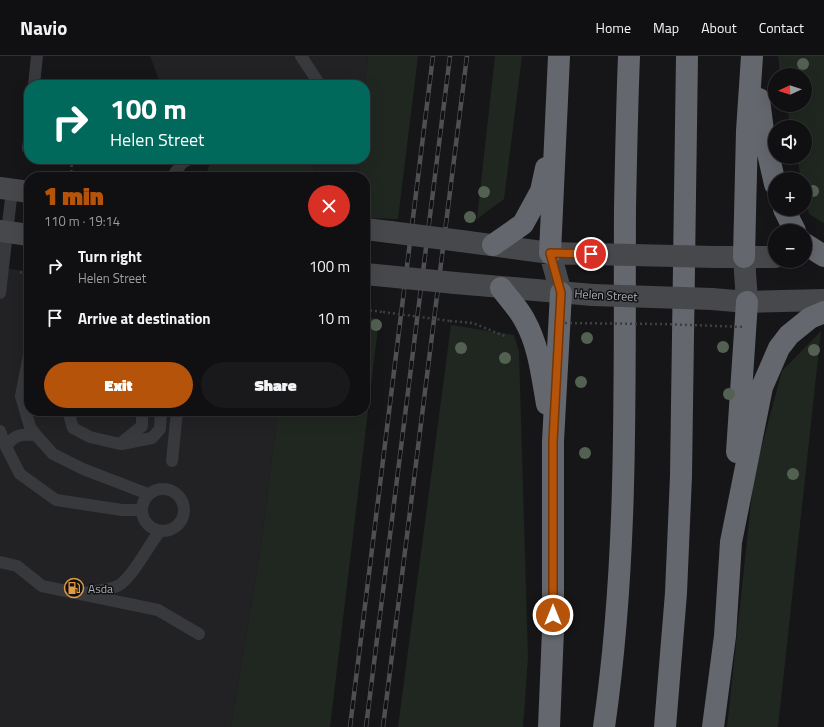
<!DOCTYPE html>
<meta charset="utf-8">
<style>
body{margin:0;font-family:"Titillium Web",sans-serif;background:#19191b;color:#f1f3f6;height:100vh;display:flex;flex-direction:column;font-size:15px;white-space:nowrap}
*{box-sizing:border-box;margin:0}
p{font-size:13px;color:#9c9d9f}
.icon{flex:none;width:22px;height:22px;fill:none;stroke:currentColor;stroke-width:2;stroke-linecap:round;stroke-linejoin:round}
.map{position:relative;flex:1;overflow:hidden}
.drawer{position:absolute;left:24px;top:116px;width:346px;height:244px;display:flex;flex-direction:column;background:#101012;border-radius:16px;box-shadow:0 4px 16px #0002,0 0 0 1px #303032}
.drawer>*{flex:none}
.banner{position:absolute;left:24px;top:24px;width:346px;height:84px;border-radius:16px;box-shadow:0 4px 16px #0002,0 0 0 1px #303032;background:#00695c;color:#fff;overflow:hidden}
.needle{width:26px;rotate:267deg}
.controls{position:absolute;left:768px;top:12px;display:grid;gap:8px}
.controls a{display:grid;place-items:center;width:44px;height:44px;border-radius:50%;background:#101012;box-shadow:0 4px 16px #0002,0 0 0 1px #303032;font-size:20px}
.pin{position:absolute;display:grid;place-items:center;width:34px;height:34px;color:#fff;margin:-17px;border:2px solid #fff;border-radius:50%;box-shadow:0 1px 4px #0007}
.me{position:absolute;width:44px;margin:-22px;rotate:0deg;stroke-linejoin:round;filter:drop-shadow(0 0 3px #0008)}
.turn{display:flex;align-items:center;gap:14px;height:84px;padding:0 20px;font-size:18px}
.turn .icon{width:52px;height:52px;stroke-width:2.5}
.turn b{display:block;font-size:28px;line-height:34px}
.round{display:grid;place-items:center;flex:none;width:42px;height:42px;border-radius:21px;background:#19191b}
.headline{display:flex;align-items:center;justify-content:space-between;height:68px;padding:0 20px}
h1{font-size:24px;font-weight:800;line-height:30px;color:#b45309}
.cta{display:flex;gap:8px;margin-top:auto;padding:8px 20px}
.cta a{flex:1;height:46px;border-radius:24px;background:#b45309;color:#fff;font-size:16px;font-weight:800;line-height:46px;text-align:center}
.cta a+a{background:#19191b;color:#f1f3f6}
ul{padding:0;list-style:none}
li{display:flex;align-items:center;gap:12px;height:52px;padding:0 20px}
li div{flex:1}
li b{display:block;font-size:15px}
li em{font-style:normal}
header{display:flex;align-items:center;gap:24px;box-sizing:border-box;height:56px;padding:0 20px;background:#101012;border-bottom:1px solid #303032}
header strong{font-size:19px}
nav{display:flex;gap:22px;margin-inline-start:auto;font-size:14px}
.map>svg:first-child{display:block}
.built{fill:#222225}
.green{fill:#202721}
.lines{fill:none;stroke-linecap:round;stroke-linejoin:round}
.path{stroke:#3d4043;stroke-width:2.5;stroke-dasharray:2 3;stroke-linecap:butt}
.lane{stroke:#37393c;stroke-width:12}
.secondary{stroke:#46484c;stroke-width:22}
.highway{stroke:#64676d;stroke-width:22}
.rail-casing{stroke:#4d4f53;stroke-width:4.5}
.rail{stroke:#111113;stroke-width:3;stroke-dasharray:9;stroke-linecap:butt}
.path-bridge{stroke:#3d4043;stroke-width:2.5;stroke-dasharray:2 3;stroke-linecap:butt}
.secondary-bridge{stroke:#46484c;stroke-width:22}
.tree{fill:#526152}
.route-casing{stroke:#753606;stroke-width:10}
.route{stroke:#b45309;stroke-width:7}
.labels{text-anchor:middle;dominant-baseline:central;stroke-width:3;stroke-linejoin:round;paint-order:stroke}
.street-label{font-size:12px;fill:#a9afb6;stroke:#111113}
.poi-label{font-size:12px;fill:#a9afb6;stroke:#111113;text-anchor:start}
</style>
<header>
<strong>Navio</strong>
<nav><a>Home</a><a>Map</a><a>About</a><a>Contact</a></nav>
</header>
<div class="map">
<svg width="824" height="671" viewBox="0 0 824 671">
<rect width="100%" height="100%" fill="#161618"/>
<!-- built -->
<path class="built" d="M 150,0 L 368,0 L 365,29 L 161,29 Z
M 312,103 L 358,103 L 359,121 L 316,121 Z
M 0,211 L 29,216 L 29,355 L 278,355 L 260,497 L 231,671 L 0,671 Z"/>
<!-- green -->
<path class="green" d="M 368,0 L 418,0 L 398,163 L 365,162 L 365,121 L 359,121 L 358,103 L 365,103 L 365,29 Z
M 495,0 L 522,0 L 504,143 L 477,163 Z
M 778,0 L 824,0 L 824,167 L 809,158 L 805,140 L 805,123 L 801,123 L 797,101 L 805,101 L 805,71 L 791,71 L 786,49 L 805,49 L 805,19 L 780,19 Z
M 214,103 L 312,103 L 316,121 L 206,121 L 208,112 Z
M 365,261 L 379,263 L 330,671 L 231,671 L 260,497 L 278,355 L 365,355 Z
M 451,269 L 514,279 L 519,296 L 528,602 L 523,671 L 398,671 Z
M 821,275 L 778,671 L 727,671 L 754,419 L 782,315 Z"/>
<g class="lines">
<!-- path -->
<path class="path" d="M 71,121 L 72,103
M 20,216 L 29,218
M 365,254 L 383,256
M 450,265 L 473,267 L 507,281"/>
<!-- lane -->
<path class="lane" d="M 301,0 L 320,29
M 34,29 L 37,0
M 28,92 L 29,84
M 172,121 L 182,107 L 189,103
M 0,237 L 12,134
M 29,299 L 21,340 L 30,371 L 36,379 L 53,398 L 83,413 L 148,438
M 68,355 L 73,372 L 90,381 L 120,388 L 142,370 L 142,355
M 0,375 L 6,391 L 20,418 L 56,444 L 122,454 L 141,454
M 122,388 L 152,382 L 160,373 L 161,355
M 6,391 C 14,378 22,378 36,379
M 172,405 L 177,355
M142 454a21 21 0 1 1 42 0a21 21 0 1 1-42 0Z
M 0,506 L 17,510 L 42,530 L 158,554 L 199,578
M 84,537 C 94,535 105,534 115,531 C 130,527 149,488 160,475"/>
<!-- secondary -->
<path class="secondary" d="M 0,132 L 29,136
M 365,173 L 390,176
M 0,175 L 29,179
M 461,185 L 550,197 L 591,198
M 550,197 L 561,237
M 715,201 L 775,201
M 744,201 L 747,246
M 365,218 L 386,220
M 455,227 L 593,239
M 712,243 L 747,246 L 824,244"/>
<!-- highway -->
<path class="highway" d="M 759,43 L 763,75 L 775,128
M 784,153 L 795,175
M 805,188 L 824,200
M 493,189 L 523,168 L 541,135 L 546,112
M 550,197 L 559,0
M 744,201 L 747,75 L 752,0
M 501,232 C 509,243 519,253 525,265 C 539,290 542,320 547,348
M 737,396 L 747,246
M 549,671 L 553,574 L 553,385 L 561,237
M 604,671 C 629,499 624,325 625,152 C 626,101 627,51 629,0
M 665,671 L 676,537 L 681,420 L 687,0
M 713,671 L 725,580 L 731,486 L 762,331 L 779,292 L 789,279 L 810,262 L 824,256"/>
<defs>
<path id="rail" d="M 350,671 L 433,0
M 366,671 L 450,0
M 383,671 L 467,0"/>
</defs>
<!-- rail casing -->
<use href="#rail" class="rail-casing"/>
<!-- rail -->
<use href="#rail" class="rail"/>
<!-- path-bridge -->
<path class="path-bridge" d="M 383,256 L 450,265
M 560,267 L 662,268 L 745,271"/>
<!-- secondary-bridge -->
<path class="secondary-bridge" d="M 390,176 L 461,185
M 591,198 L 715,201
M 386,220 L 455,227
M 593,239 L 712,243"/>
</g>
<!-- trees -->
<g class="tree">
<circle cx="803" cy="8" r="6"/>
<circle cx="813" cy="135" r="6"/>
<circle cx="484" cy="136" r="6"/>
<circle cx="470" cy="161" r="6"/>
<circle cx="376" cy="269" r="6"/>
<circle cx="587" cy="282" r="6"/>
<circle cx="723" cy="291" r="6"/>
<circle cx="461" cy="292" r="6"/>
<circle cx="814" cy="294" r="6"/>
<circle cx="505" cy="302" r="6"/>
<circle cx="581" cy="326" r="6"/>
<circle cx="729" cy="338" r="6"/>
<circle cx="585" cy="397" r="6"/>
<circle cx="793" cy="418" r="6"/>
</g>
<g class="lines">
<defs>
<path id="route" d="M 553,559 L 553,385 L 561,237 L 550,197 L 591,198"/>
</defs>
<!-- route casing -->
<use href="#route" class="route-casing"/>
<!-- route -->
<use href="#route" class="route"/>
</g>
<!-- icons -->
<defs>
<symbol id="fuel-ring" viewBox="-11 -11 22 22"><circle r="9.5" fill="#111113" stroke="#e09b45" stroke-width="1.5"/><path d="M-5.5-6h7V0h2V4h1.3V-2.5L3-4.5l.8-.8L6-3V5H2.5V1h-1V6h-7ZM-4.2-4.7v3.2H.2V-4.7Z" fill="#e09b45"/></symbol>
</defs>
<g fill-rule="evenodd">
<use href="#fuel-ring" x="63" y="521" width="22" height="22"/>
</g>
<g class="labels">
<!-- street labels -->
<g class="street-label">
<text transform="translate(606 239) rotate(3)">Helen Street</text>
</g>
<!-- poi labels -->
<g class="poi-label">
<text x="88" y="532">Asda</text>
</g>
</g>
</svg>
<div class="controls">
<a><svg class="needle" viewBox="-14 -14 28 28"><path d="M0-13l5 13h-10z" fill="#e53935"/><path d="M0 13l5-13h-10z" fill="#9c9d9f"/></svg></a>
<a><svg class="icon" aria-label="sound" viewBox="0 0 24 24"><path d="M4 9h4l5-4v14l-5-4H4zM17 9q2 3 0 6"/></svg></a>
<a>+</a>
<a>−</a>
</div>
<div class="pin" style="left:591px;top:198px;background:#d93025"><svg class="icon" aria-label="arrive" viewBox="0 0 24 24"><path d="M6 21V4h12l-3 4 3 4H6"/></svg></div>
<svg class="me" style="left:553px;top:559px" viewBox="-20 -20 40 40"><circle r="17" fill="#b45309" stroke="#fff" stroke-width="3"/><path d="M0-11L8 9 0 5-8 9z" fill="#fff"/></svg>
<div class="banner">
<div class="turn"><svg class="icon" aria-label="right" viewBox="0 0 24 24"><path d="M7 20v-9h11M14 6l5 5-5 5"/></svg><div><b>100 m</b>Helen Street</div></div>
</div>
<section class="drawer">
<div class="headline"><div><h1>1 min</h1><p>110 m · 19:14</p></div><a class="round" style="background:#d93025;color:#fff"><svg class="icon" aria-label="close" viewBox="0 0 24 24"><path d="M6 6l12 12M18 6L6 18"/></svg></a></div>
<ul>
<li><svg class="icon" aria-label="right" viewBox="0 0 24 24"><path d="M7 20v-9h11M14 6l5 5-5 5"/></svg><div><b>Turn right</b><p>Helen Street</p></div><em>100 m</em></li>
<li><svg class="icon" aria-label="arrive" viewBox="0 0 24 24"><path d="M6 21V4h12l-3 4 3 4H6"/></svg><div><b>Arrive at destination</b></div><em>10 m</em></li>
</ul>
<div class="cta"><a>Exit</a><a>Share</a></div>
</section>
</div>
